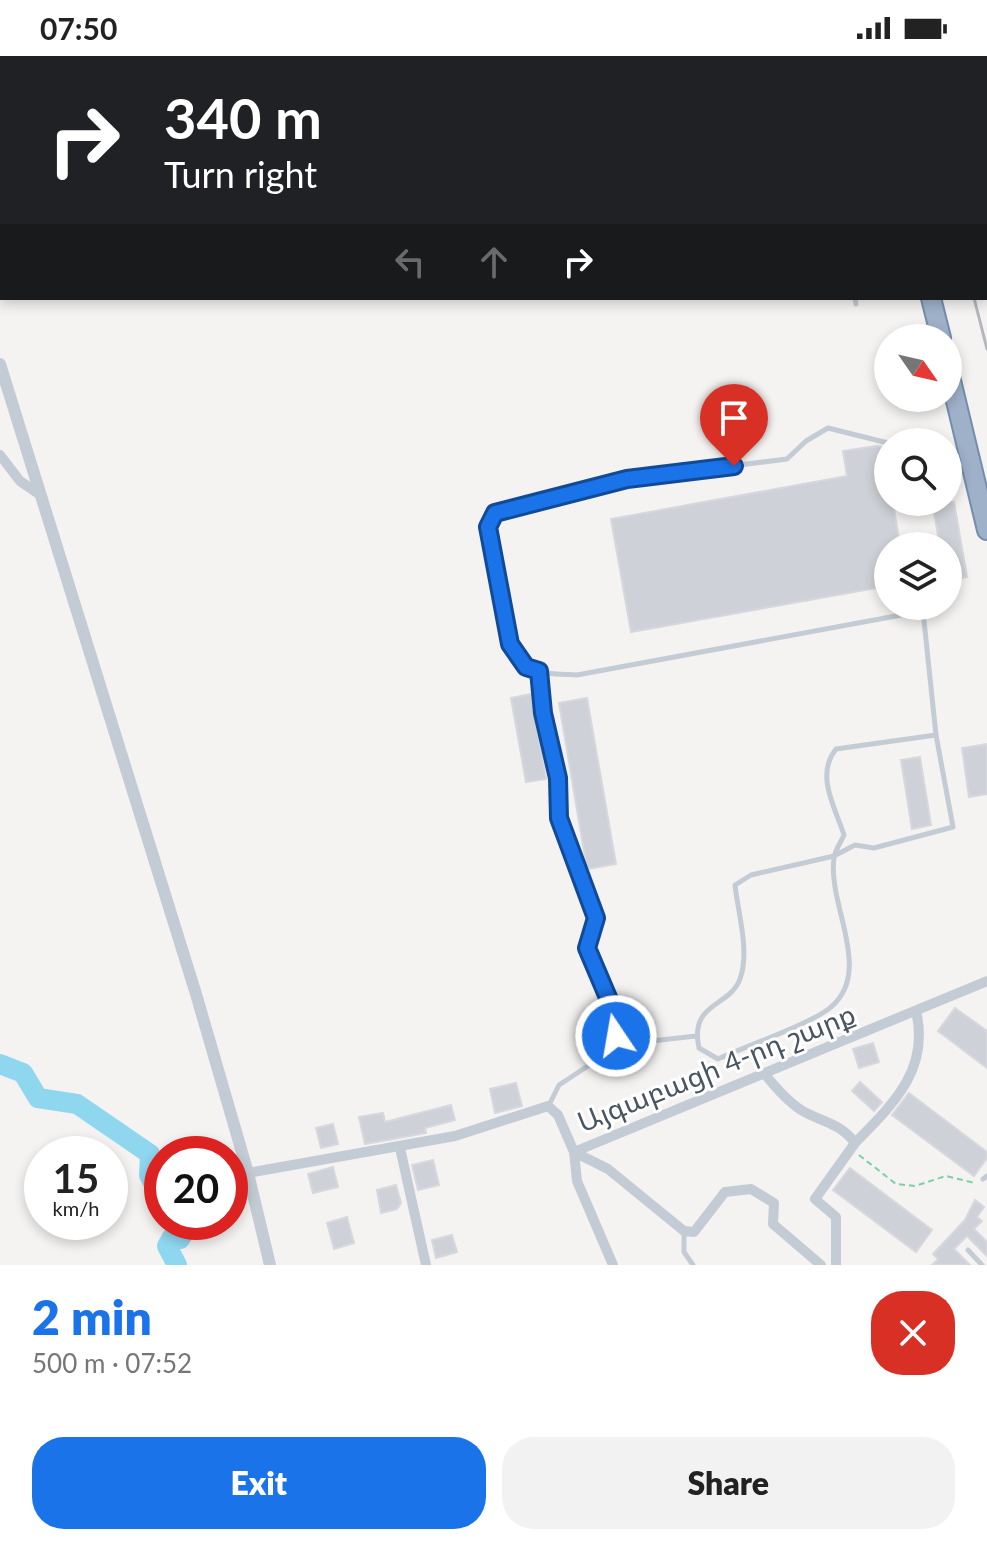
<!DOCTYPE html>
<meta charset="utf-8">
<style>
body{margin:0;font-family:Lato,"Noto Sans Armenian",sans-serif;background:#f2f2f2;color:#222;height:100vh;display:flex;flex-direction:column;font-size:30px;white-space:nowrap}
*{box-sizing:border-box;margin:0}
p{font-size:26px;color:#767676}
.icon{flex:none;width:44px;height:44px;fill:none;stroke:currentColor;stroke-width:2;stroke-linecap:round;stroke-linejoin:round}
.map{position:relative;height:1209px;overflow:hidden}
.drawer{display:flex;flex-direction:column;background:#fff;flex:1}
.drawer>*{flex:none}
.banner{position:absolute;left:0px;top:0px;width:988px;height:244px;box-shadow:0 4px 12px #0003;background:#202124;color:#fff;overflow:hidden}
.needle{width:52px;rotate:124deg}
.fabs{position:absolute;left:874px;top:268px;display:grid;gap:16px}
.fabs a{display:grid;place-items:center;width:88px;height:88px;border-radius:50%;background:#fff;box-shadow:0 4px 12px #0003;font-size:40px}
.speed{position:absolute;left:24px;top:1080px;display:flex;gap:16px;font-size:40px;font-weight:700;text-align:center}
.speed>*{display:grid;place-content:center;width:104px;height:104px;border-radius:50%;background:#fff;box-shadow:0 4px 12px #0003;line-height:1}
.speed small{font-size:20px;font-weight:400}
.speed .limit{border:12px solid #d22;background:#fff;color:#111}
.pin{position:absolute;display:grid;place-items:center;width:68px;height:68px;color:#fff;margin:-82px -34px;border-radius:50% 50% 50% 0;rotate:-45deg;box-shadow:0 0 8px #0007}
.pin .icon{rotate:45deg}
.me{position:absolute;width:88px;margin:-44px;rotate:348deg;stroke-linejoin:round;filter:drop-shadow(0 0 6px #0008)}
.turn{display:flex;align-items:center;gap:28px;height:168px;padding:0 32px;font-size:36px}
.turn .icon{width:104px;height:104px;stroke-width:2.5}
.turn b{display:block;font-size:56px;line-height:68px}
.lanes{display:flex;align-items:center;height:76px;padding:0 32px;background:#0003;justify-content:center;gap:40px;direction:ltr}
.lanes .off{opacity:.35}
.round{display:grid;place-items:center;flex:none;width:84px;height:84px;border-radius:32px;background:#f2f2f2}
.head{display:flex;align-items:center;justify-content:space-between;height:136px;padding:0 32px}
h1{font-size:48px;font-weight:800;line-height:60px;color:#1a73e8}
.button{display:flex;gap:16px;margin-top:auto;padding:16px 32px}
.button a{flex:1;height:92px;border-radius:32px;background:#1a73e8;color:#fff;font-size:32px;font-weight:800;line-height:92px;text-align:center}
.button a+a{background:#f2f2f2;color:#222}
.status{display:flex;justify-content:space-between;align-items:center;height:56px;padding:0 40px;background:#fff;direction:ltr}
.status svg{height:22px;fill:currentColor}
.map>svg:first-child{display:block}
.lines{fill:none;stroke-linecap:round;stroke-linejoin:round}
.river{stroke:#8ed7ef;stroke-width:20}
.building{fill:#ced1d7;stroke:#d6d8de;stroke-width:2}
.trunk-casing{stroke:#748dad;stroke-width:22}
.path{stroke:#78d1a9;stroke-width:2;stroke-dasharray:6 4;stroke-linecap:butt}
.service{stroke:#c3ccd4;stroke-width:5}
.minor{stroke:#c3ccd4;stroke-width:10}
.tertiary{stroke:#c3ccd4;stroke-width:12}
.trunk{stroke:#9eb1c9;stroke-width:18}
.rail{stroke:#b4b7bd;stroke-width:3}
.route-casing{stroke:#114b97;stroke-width:20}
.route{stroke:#1a73e8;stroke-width:14}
.labels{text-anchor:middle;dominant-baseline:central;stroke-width:6;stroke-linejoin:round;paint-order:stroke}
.street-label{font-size:28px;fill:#495561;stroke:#fff}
</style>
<div class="status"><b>07:50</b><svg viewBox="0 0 49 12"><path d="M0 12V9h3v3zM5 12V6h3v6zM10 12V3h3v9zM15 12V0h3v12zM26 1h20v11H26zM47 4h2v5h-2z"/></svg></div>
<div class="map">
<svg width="987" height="1209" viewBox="0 0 987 1209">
<rect width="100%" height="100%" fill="#f5f2f2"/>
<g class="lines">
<!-- river -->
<path class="river" d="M 0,1008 L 23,1017 L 38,1042 L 77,1048 L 150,1098 L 149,1119 L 162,1144
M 177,1209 L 167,1190 L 172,1181 L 180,1183 L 184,1177 L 180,1166"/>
</g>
<!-- building -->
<path class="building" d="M 876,390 L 883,391 L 888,446 L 893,446 L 900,490 L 888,490 L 888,530 L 631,576 L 611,463 L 847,420 L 843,395 Z
M 932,446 L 954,446 L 967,521 L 948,525 L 948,490 L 940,490 Z
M 531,638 L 546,723 L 526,726 L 511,642 Z
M 587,642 L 616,808 L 587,813 L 559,647 Z
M 987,688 L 987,738 L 969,741 L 962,692 Z
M 920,701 L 931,769 L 912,773 L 901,704 Z
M 955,952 L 987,975 L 987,1012 L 938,975 Z
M 873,987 L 879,1006 L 859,1012 L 853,993 Z
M 860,1026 L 882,1046 L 874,1055 L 852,1035 Z
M 516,1027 L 522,1050 L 495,1057 L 490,1033 Z
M 909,1037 L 987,1096 L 987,1102 L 974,1120 L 892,1059 Z
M 451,1049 L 455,1064 L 425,1072 L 426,1077 L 365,1088 L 359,1061 L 383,1057 L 385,1066 Z
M 333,1068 L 338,1088 L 321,1092 L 316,1072 Z
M 433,1104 L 439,1129 L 418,1134 L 412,1109 Z
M 333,1111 L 338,1131 L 313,1137 L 308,1118 Z
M 850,1112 L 932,1174 L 916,1196 L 833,1134 Z
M 396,1129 L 401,1147 L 397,1153 L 381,1157 L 377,1134 Z
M 975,1144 L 984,1151 L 977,1161 L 982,1165 L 974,1173 L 987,1186 L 987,1200 L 967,1180 L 954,1193 L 970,1209 L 932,1209 L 938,1203 L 933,1198 L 965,1164 Z
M 347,1161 L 354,1187 L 334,1193 L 327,1167 Z
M 452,1179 L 457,1196 L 436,1202 L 432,1184 Z"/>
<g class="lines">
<defs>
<path id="trunk" d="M 874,0 L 874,2
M 931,242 L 941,282
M 948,312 L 987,474"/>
</defs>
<!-- trunk casing -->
<use href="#trunk" class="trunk-casing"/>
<!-- path -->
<path class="path" d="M 986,199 L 987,199
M 859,1099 L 896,1128 L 915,1130 L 946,1120 L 975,1127"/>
<!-- service -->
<path class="service" d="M 511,0 L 511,2
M 575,0 L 575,2
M 855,242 L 856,248
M 888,387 L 828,372 L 806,385 L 787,403 L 627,423 L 495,457 L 488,471 C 493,501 502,597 528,611 C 542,619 562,618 577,619 L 923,555 L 936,679 L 953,771 L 874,792 L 855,789 L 834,800 L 751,819 L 735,829 C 738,857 750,895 740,923 C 729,952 689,946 699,992 L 718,1003 C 744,991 813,967 831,951 C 874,915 827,848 834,802 C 835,794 841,786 844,779 C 835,751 815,719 836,693 L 936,679
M 539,615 L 543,657 L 558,722 L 559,762 L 596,862 L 587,892 L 615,958 L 616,980 L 643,986 L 696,980
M 549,1049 L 559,1029 L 597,1004 L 616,980
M 983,1123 L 987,1120
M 684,1176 L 684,1196 L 693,1209
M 968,1194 L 982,1209"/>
<!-- minor -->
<path class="minor" d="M 953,0 L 953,2
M 986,143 L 987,148
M 0,399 L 20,425 L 39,438
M 764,1017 C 775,1031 786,1044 801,1054 C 821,1066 839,1066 855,1087 L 815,1143 L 836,1161 L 836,1209
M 855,1087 C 893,1048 930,1014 916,955
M 400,1092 L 426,1209
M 248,1117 L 455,1080 L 548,1050 L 558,1059 L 574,1096 L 608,1113 L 684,1175 L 694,1176 L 725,1136 L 751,1133 L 774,1147 L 773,1168 L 821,1209
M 613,1209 L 577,1125 L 574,1096 L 987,925"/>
<!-- tertiary -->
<path class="tertiary" d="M 0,308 L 196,938 L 248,1117 L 270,1209"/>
<!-- trunk -->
<use href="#trunk" class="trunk"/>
<!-- rail -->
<path class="rail" d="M 917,0 L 918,2
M 974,242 L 987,293"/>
</g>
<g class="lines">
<defs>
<path id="route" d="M 616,980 L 615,958 L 587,892 L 596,862 L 559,762 L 558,722 L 543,657 L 539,615 L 526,611 L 510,588 L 488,471 L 495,457 L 627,423 L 734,410"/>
</defs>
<!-- route casing -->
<use href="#route" class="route-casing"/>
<!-- route -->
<use href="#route" class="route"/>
</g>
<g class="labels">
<!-- street labels -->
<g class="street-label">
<text transform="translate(716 1011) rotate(-22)">Այգաբացի 4-րդ շարք</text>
</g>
</g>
</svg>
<div class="fabs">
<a><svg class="needle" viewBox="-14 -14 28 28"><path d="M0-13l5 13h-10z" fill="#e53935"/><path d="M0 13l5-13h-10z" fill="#767676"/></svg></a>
<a><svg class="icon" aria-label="search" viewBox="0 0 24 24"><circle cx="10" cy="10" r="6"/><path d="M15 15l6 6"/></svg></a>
<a><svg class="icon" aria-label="layers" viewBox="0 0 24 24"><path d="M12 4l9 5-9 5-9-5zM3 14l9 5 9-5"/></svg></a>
</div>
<div class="speed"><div>15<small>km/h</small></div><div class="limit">20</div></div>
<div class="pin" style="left:734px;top:410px;background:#d93025"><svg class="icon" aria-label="arrive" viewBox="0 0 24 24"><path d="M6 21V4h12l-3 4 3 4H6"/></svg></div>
<svg class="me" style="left:616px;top:980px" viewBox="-20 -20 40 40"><circle r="17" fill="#1a73e8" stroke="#fff" stroke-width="3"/><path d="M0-11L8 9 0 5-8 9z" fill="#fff"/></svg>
<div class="banner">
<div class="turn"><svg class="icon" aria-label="right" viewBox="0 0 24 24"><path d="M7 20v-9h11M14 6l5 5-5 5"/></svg><div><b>340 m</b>Turn right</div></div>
<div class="lanes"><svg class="icon off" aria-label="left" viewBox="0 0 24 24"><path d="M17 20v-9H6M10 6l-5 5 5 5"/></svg><svg class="icon off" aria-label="ahead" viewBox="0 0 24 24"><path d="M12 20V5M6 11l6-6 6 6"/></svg><svg class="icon" aria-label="right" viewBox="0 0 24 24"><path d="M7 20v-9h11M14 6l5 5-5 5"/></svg></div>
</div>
</div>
<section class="drawer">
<div class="head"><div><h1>2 min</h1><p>500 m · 07:52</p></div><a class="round" style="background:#d93025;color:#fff"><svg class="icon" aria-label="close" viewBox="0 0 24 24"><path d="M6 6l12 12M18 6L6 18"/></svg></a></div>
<div class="button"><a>Exit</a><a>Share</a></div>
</section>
